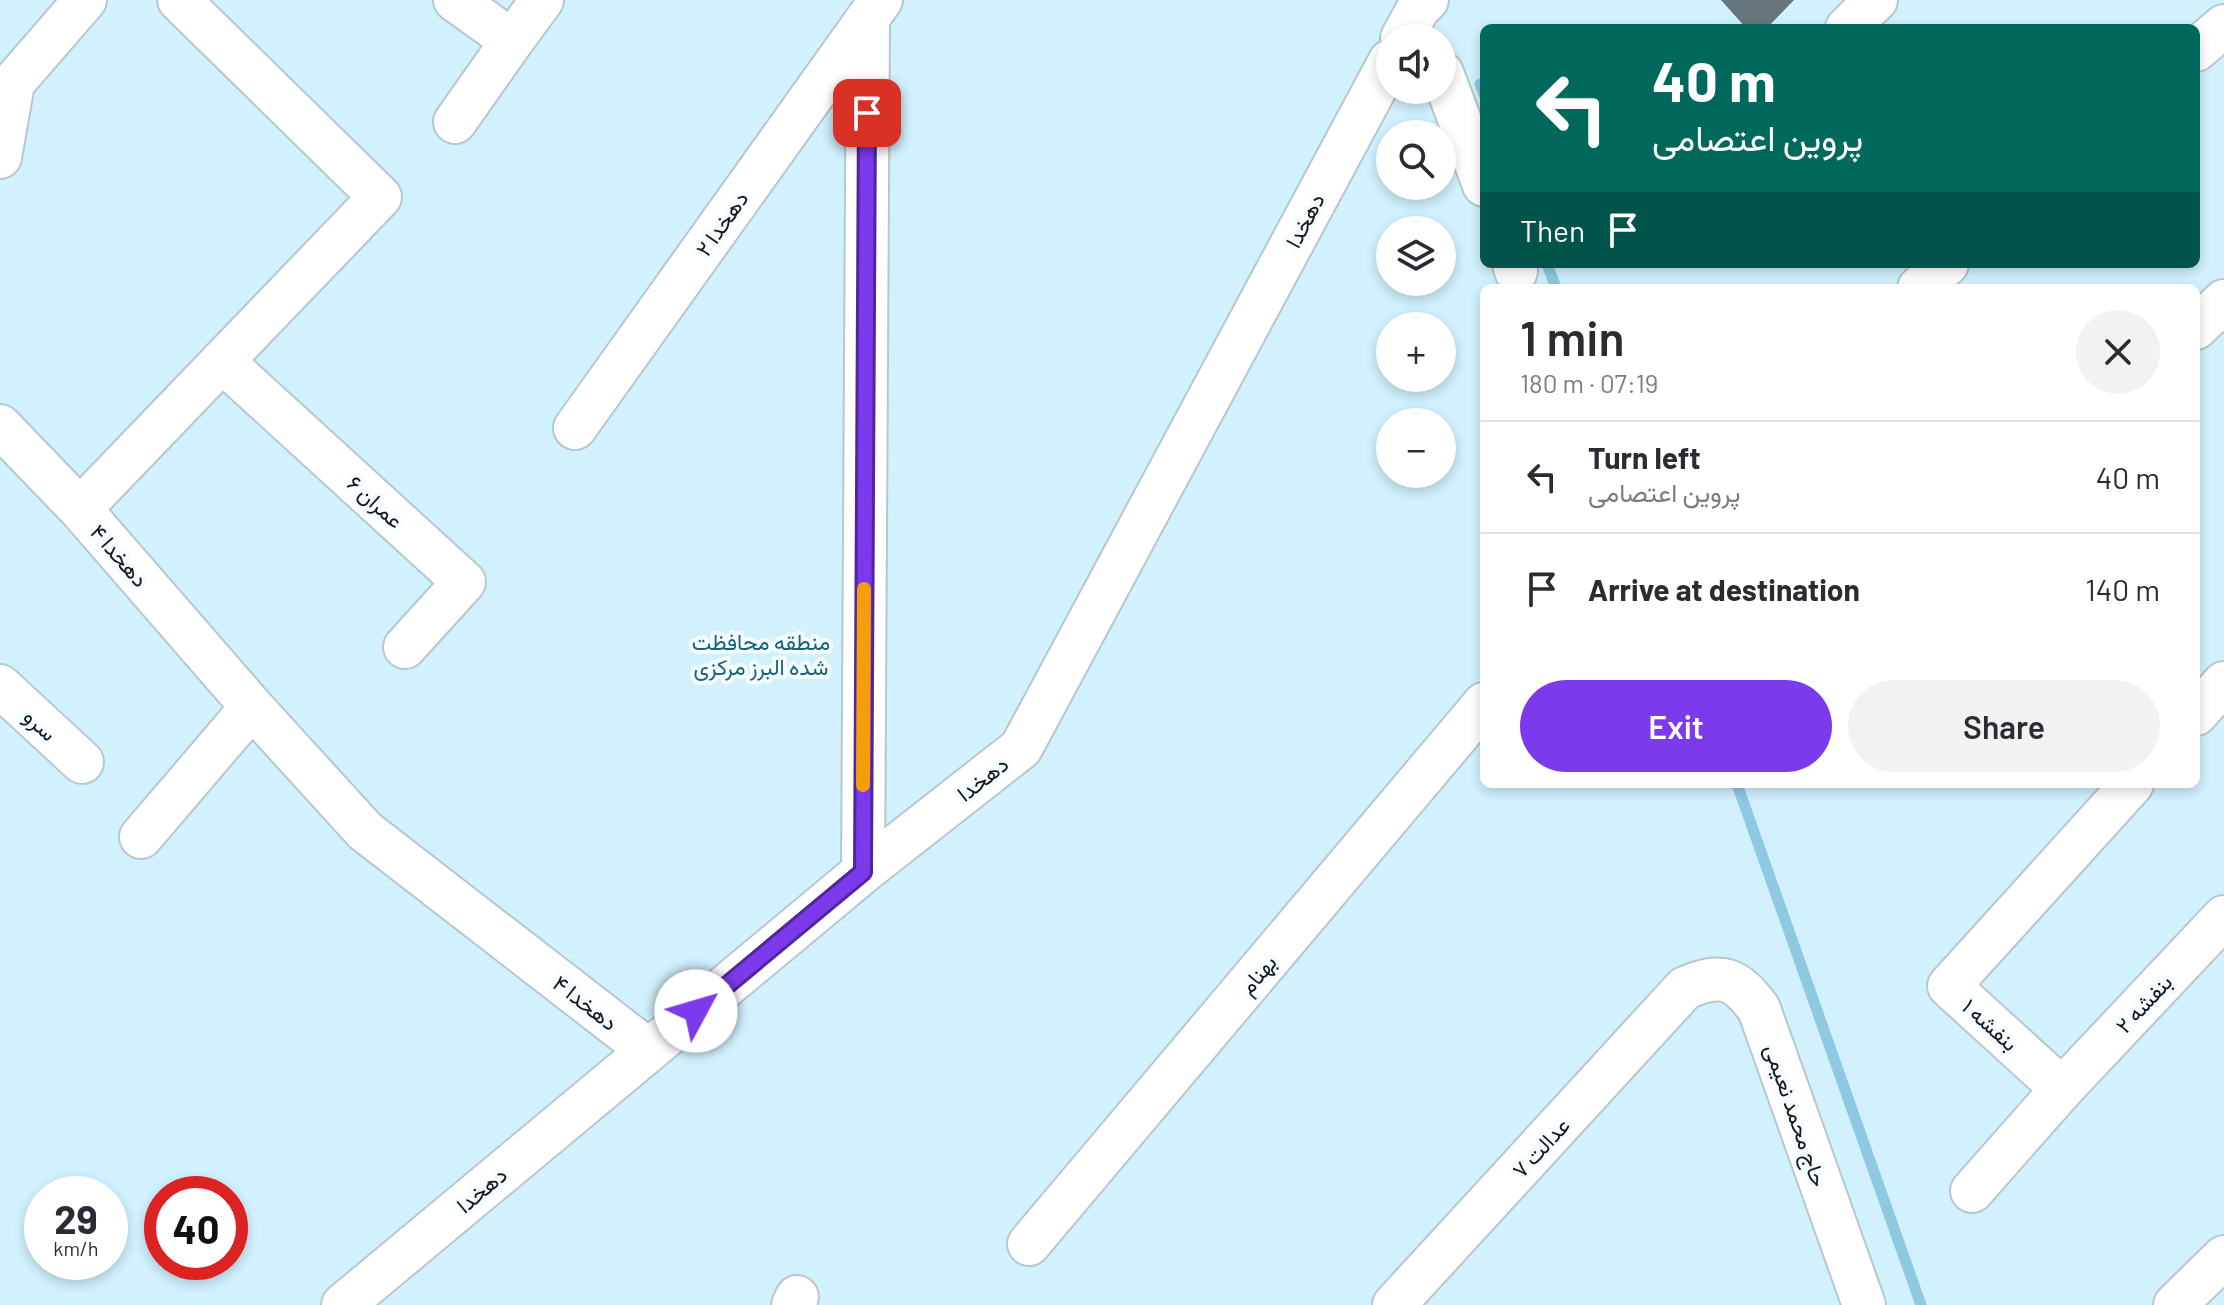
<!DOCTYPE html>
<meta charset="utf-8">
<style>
body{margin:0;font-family:Barlow,Vazirmatn,sans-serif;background:#f2f2f3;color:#2b2b33;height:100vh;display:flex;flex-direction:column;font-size:30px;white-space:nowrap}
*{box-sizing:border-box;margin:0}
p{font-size:26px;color:#7c7c81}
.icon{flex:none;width:44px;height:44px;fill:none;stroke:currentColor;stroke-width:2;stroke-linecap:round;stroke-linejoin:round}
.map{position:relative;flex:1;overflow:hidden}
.drawer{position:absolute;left:1480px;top:284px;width:720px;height:504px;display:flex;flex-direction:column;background:#fff;border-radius:12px;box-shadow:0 4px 12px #0003}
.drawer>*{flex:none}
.guide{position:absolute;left:1480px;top:24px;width:720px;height:244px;border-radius:12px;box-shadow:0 4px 12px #0003;background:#00695c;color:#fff;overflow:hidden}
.tools{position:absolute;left:1376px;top:24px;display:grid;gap:16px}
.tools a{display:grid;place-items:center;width:80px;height:80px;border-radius:50%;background:#fff;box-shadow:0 4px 12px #0003;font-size:40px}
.speed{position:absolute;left:24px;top:1176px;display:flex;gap:16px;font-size:40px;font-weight:700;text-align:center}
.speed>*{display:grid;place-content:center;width:104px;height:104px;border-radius:50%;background:#fff;box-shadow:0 4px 12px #0003;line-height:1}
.speed small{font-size:20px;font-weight:400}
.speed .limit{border:12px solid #d22;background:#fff;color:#111}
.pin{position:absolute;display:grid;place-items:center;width:68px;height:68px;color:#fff;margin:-34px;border-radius:16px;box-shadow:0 4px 12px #0006}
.me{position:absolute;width:88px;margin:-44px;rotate:51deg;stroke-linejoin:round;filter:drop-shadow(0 0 6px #0008)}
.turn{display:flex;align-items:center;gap:28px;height:168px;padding:0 40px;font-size:36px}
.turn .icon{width:104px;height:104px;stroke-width:2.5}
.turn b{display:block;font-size:56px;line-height:68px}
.then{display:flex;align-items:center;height:76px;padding:0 40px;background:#0003;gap:16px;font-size:30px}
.round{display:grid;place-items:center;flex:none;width:84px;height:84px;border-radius:42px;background:#f2f2f3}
.overview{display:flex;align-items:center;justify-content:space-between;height:136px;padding:0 40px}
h1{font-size:48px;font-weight:600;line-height:60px}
.cta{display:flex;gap:16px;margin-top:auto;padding:16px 40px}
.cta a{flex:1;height:92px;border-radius:48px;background:#7c3aed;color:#fff;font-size:32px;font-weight:600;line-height:92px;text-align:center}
.cta a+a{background:#f2f2f3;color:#2b2b33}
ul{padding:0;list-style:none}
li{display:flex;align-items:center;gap:24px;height:112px;padding:0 40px;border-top:2px solid #e1e1e2}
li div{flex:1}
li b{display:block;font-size:30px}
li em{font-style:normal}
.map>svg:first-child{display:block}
.green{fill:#d1f1fe;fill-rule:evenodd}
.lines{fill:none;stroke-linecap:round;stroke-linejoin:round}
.stream{stroke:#8fc9e1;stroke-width:11}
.building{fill:#67767c}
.minor-casing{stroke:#b6c7cd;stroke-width:46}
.minor{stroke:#fff;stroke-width:42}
.route-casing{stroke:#51269a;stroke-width:20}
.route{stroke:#7c3aed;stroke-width:14}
.slow{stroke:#f59e0b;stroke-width:14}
.labels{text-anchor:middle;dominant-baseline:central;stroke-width:8;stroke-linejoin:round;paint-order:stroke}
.street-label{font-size:22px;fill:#13191b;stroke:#f5fcfe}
.park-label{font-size:22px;fill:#176179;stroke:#f5fcfe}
</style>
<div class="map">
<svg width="2224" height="1305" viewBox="0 0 2224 1305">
<rect width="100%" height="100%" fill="#f5fcfe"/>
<!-- green -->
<path class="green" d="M 0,0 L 2224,0 L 2224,1305 L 0,1305 ZM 1484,28 L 2196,28 L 2196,264 L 1484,264 ZM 1390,38 L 1442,38 L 1442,90 L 1390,90 ZM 1390,134 L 1442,134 L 1442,186 L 1390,186 ZM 1390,230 L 1442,230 L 1442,282 L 1390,282 ZM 1484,288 L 2196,288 L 2196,784 L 1484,784 ZM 1390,326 L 1442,326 L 1442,378 L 1390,378 ZM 1390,422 L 1442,422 L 1442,474 L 1390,474 ZM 42,1194 L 110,1194 L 110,1262 L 42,1262 ZM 162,1194 L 230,1194 L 230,1262 L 162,1262 Z"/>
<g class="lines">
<!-- stream -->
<path class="stream" d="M 1480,84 L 1484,94
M 1547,264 L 1556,288
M 1737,784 L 1921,1305"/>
</g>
<!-- building -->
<path class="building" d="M 1721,0 L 1794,0 L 1767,28 L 1746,28 Z"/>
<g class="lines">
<defs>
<path id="minor" d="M 179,0 L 380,197 L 80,509 L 252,707 L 365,831 L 648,1050
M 1847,28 L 1876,0
M 1402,38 L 1418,9 L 1427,0
M 512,41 L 542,0
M 2196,50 L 2224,26
M 1442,73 L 1484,185
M 455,122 L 512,41 L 455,0
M 0,157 L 13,83 L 85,0
M 1514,264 L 1516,271
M 1919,288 L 1947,264
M 2196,328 L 2224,301
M 222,361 L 464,582 L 405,647
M 0,426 L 80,509
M 575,428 L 868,18
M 0,686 L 82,762
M 2196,714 L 2224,683
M 141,837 L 252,707
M 863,872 L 868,18 L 881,0
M 2062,1089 L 2224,917
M 1972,1191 L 2062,1089 L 1949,986 L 2132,784
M 1029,1244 L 1484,704
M 343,1305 L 863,872 L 1021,748 L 1390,61
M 793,1305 L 797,1297
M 1394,1305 L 1685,988 C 1722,972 1736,978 1759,1009 L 1864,1305
M 2175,1305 L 2224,1257"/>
</defs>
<!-- minor casing -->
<use href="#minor" class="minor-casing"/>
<!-- minor -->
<use href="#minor" class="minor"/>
</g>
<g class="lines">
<defs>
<path id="route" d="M 696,1011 L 863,872 L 867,113"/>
</defs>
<!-- route casing -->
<use href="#route" class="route-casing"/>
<!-- route -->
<use href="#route" class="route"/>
<!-- slow -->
<path class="slow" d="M 863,785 L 864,589"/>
</g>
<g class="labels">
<!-- street labels -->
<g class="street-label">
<text transform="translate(1304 220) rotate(-62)">دهخدا</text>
<text transform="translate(721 223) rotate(-55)">دهخدا ۲</text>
<text transform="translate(376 501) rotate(42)">عمران ۶</text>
<text transform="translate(120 555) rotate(49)">دهخدا ۴</text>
<text transform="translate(41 724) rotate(43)">سرو</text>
<text transform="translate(982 778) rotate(-38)">دهخدا</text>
<text transform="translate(1257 974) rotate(-50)">بهنام</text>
<text transform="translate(586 1002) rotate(38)">دهخدا ۴</text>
<text transform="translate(2143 1003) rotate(-47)">بنفشه ۲</text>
<text transform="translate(1991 1024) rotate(42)">بنفشه ۱</text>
<text transform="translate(1797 1115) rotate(71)">حاج محمد نعیمی</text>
<text transform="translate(1540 1147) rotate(-47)">۷ عدالت</text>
<text transform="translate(481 1189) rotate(-40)">دهخدا</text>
</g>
<!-- park labels -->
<g class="park-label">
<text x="761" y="641">منطقه محافظت<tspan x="761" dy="25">شده البرز مرکزی</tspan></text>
</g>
</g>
</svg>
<div class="tools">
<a><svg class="icon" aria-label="sound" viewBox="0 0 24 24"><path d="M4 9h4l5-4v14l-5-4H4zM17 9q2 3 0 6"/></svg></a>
<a><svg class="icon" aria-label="search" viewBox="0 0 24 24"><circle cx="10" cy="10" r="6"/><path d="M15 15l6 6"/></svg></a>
<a><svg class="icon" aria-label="layers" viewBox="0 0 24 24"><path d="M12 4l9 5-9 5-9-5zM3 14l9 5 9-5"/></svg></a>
<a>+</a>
<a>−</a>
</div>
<div class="speed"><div>29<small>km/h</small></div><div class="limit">40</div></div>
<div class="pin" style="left:867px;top:113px;background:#d93025"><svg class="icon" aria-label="arrive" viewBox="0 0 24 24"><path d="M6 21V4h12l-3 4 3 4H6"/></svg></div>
<svg class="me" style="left:696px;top:1011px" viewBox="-20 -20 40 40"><circle r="19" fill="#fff"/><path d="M0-13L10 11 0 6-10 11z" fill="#7c3aed"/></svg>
<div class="guide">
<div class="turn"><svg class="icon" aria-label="left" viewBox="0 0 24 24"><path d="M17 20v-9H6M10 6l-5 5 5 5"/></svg><div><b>40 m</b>پروین اعتصامی</div></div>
<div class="then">Then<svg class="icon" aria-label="arrive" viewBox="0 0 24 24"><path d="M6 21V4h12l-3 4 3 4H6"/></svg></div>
</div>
<section class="drawer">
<div class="overview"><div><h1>1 min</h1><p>180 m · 07:19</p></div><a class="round"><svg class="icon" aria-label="close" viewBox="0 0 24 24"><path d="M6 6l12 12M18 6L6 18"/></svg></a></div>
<ul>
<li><svg class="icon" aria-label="left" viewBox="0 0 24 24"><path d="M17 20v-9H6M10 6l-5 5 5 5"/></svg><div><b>Turn left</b><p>پروین اعتصامی</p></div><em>40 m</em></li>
<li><svg class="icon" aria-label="arrive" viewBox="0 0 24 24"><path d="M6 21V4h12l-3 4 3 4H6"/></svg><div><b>Arrive at destination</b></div><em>140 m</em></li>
</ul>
<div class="cta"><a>Exit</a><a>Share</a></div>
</section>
</div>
